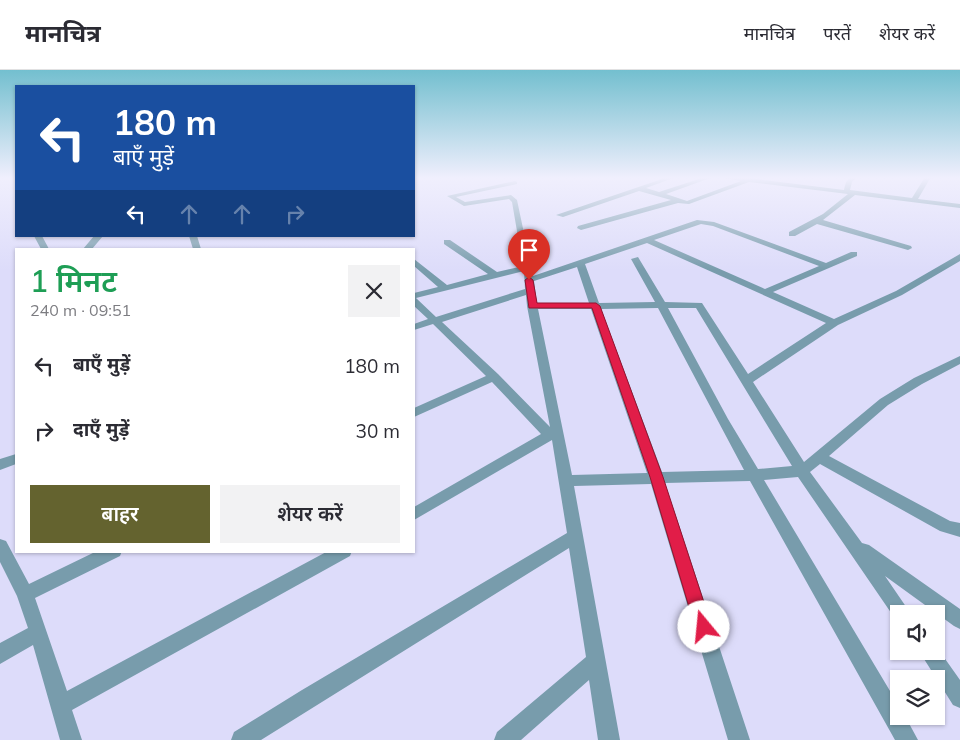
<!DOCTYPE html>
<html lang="hi">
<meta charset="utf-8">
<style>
body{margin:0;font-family:Mulish,"Noto Sans Devanagari",sans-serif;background:#f2f2f3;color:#2b2b33;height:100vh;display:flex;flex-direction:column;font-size:19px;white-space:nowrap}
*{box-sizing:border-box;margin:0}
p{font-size:16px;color:#7c7c81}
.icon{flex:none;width:28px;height:28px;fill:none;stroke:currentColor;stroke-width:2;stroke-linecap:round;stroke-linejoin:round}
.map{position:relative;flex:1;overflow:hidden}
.drawer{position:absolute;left:15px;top:178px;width:400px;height:305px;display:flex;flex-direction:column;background:#fff;border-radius:0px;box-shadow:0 1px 4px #0004}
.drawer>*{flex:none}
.guide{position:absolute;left:15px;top:15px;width:400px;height:152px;border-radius:0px;box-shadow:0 1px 4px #0004;background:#1a4fa0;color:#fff;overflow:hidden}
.controls{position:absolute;left:890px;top:535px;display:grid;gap:10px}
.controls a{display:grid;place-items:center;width:55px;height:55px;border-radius:0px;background:#fff;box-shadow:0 1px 4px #0004;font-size:25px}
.pin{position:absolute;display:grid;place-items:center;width:42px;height:42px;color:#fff;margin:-51px -21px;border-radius:50% 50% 50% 0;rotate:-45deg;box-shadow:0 0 5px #0007}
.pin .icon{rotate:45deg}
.me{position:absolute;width:55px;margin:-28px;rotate:343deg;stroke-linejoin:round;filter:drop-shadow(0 0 4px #0008)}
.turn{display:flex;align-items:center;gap:18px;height:105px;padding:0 15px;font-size:22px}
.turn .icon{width:65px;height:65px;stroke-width:2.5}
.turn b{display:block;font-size:35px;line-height:42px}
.lanes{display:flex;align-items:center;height:48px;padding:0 15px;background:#0003;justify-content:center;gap:25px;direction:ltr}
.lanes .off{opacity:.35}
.round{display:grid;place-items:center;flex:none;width:52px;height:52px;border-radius:0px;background:#f2f2f3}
.overview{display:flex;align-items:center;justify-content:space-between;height:85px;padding:0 15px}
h1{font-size:30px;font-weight:600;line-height:38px;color:#1e9e55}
.primary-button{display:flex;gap:10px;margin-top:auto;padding:10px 15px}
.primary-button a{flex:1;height:58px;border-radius:0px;background:#64632f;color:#fff;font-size:20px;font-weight:600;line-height:58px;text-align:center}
.primary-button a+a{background:#f2f2f3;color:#2b2b33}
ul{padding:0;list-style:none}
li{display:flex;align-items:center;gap:15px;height:65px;padding:0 15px}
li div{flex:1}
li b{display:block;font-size:19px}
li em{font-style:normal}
header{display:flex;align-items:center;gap:30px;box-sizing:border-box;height:70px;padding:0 25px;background:#fff;border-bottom:1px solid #e1e1e2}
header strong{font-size:24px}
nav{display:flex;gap:28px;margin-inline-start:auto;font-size:18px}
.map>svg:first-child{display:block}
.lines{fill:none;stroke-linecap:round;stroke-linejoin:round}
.minor{fill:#789cac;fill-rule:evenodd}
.route{fill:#e11d48;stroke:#92132f}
</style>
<header>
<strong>मानचित्र</strong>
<nav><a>मानचित्र</a><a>परतें</a><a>शेयर करें</a></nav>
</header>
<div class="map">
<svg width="960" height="670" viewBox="0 0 960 670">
<rect width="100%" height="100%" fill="#dddcfa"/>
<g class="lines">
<!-- minor -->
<path class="minor" d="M 668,107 L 676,107 L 646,118 L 659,122 L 705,107 L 713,107 L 666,124 L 687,131 L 741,111 L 725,108 L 724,107 L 739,107 L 844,120 C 846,111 847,107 857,107 L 852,112 L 850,120 L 912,128 L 925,107 L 931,107 L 918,129 L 960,134 L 960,138 L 855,125 L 823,150 L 911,176 L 912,178 L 908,180 L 817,154 L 795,166 L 789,166 L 789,162 L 823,144 L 848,124 L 749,112 L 689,134 L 678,133 L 581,160 L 577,158 L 578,156 L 671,130 L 639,121 L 563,147 L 556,145 Z
M 515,111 L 517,112 L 517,114 L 456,127 L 465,132 L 511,125 L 517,130 L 533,206 L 697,150 L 714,152 L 826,193 L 851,182 L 857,182 L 857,186 L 773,222 L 834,249 L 896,221 L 960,184 L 960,191 L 902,225 L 838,255 L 753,312 L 804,392 L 880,329 L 914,308 L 960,286 L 960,294 L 922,314 L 888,335 L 829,386 L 950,451 L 960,453 L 960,467 L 940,461 L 820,394 L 810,402 L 862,473 L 869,475 L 960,539 L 960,559 L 954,556 L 885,506 L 911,544 L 899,544 L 899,551 L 896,550 L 798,407 L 764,410 L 899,636 L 899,646 L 905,646 L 918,670 L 895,670 L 750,411 L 665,413 L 750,670 L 728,670 L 651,414 L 574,416 L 620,670 L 598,670 L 589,610 L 521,670 L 494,670 L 497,662 L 586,587 L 569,478 L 261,670 L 231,670 L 234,662 L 302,620 L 567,463 L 552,370 L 414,450 L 414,437 L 541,364 L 492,312 L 414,347 L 414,338 L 486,306 L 433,254 L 414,260 L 414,254 L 428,249 L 414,236 L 414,223 L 438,217 L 414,196 L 414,189 L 447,215 L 488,204 L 444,174 L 444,170 L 450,170 L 497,202 L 523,196 L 512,132 L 509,129 L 464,136 L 447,126 ZM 701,154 L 713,156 L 819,196 L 765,219 L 654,170 ZM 647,173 L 826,253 L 748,304 L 702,233 L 665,232 L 638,187 L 631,189 L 655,232 L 599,233 L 585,194 ZM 577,197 L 589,233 L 537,233 L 534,211 ZM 524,201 L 525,219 L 436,247 L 416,228 ZM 526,225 L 527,236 L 550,357 L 498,304 L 442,252 ZM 658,238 L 744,400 L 662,402 L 601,239 ZM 668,238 L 696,238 L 792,396 L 758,399 L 728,349 ZM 538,239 L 591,239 L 647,403 L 572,405 Z
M 34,166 L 42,166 L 49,179 L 41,179 Z
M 94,166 L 103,166 L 92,179 L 83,179 Z
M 189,166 L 197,166 L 201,179 L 193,179 Z
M 16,384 L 16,394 L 0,400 L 0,389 Z
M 0,469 L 6,471 L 29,514 L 97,481 L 122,481 L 120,486 L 35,528 L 67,621 L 328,481 L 352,481 L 350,486 L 72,640 L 82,670 L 60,670 L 33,575 L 0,594 L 0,573 L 28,558 L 17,526 L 0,492 Z
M 936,576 L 960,610 L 960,638 L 953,635 L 919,581 L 936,581 Z"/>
</g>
<!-- sky -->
<linearGradient id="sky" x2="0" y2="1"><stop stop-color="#73bfcf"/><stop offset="0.54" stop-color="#f0effd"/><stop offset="1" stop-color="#f0effd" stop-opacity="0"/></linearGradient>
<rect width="960" height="200" fill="url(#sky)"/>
<!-- route -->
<path class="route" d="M 529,207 L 533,210 L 537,233 L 596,233 L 600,236 L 663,407 L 712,557 L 710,563 L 704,566 L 698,563 L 695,557 L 650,407 L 592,238 L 529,238 L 525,210 Z"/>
</svg>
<div class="controls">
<a><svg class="icon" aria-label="sound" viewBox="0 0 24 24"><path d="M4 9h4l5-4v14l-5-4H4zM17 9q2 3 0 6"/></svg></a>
<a><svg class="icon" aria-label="layers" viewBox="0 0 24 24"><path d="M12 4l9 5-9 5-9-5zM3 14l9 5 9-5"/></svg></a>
</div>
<div class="pin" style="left:529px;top:210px;background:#d93025"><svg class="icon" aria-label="arrive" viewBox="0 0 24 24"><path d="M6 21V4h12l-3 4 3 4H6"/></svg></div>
<svg class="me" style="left:704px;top:557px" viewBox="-20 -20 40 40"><circle r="19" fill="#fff"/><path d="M0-13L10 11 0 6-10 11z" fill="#e11d48"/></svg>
<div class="guide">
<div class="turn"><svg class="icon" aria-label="left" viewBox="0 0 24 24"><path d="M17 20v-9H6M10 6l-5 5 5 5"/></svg><div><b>180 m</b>बाएँ मुड़ें</div></div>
<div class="lanes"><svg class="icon" aria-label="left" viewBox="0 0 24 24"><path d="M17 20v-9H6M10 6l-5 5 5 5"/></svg><svg class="icon off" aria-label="ahead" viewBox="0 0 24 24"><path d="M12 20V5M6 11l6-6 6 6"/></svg><svg class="icon off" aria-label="ahead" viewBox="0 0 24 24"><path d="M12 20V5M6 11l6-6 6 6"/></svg><svg class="icon off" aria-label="right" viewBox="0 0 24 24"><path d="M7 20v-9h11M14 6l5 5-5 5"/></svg></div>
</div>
<section class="drawer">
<div class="overview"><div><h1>1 मिनट</h1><p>240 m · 09:51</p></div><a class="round"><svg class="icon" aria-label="close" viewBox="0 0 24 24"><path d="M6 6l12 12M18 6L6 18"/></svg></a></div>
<ul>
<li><svg class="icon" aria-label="left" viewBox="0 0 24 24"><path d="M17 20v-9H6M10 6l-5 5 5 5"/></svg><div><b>बाएँ मुड़ें</b></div><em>180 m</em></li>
<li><svg class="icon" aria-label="right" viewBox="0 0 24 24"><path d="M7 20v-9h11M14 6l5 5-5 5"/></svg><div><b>दाएँ मुड़ें</b></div><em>30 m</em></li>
</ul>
<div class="primary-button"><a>बाहर</a><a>शेयर करें</a></div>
</section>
</div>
